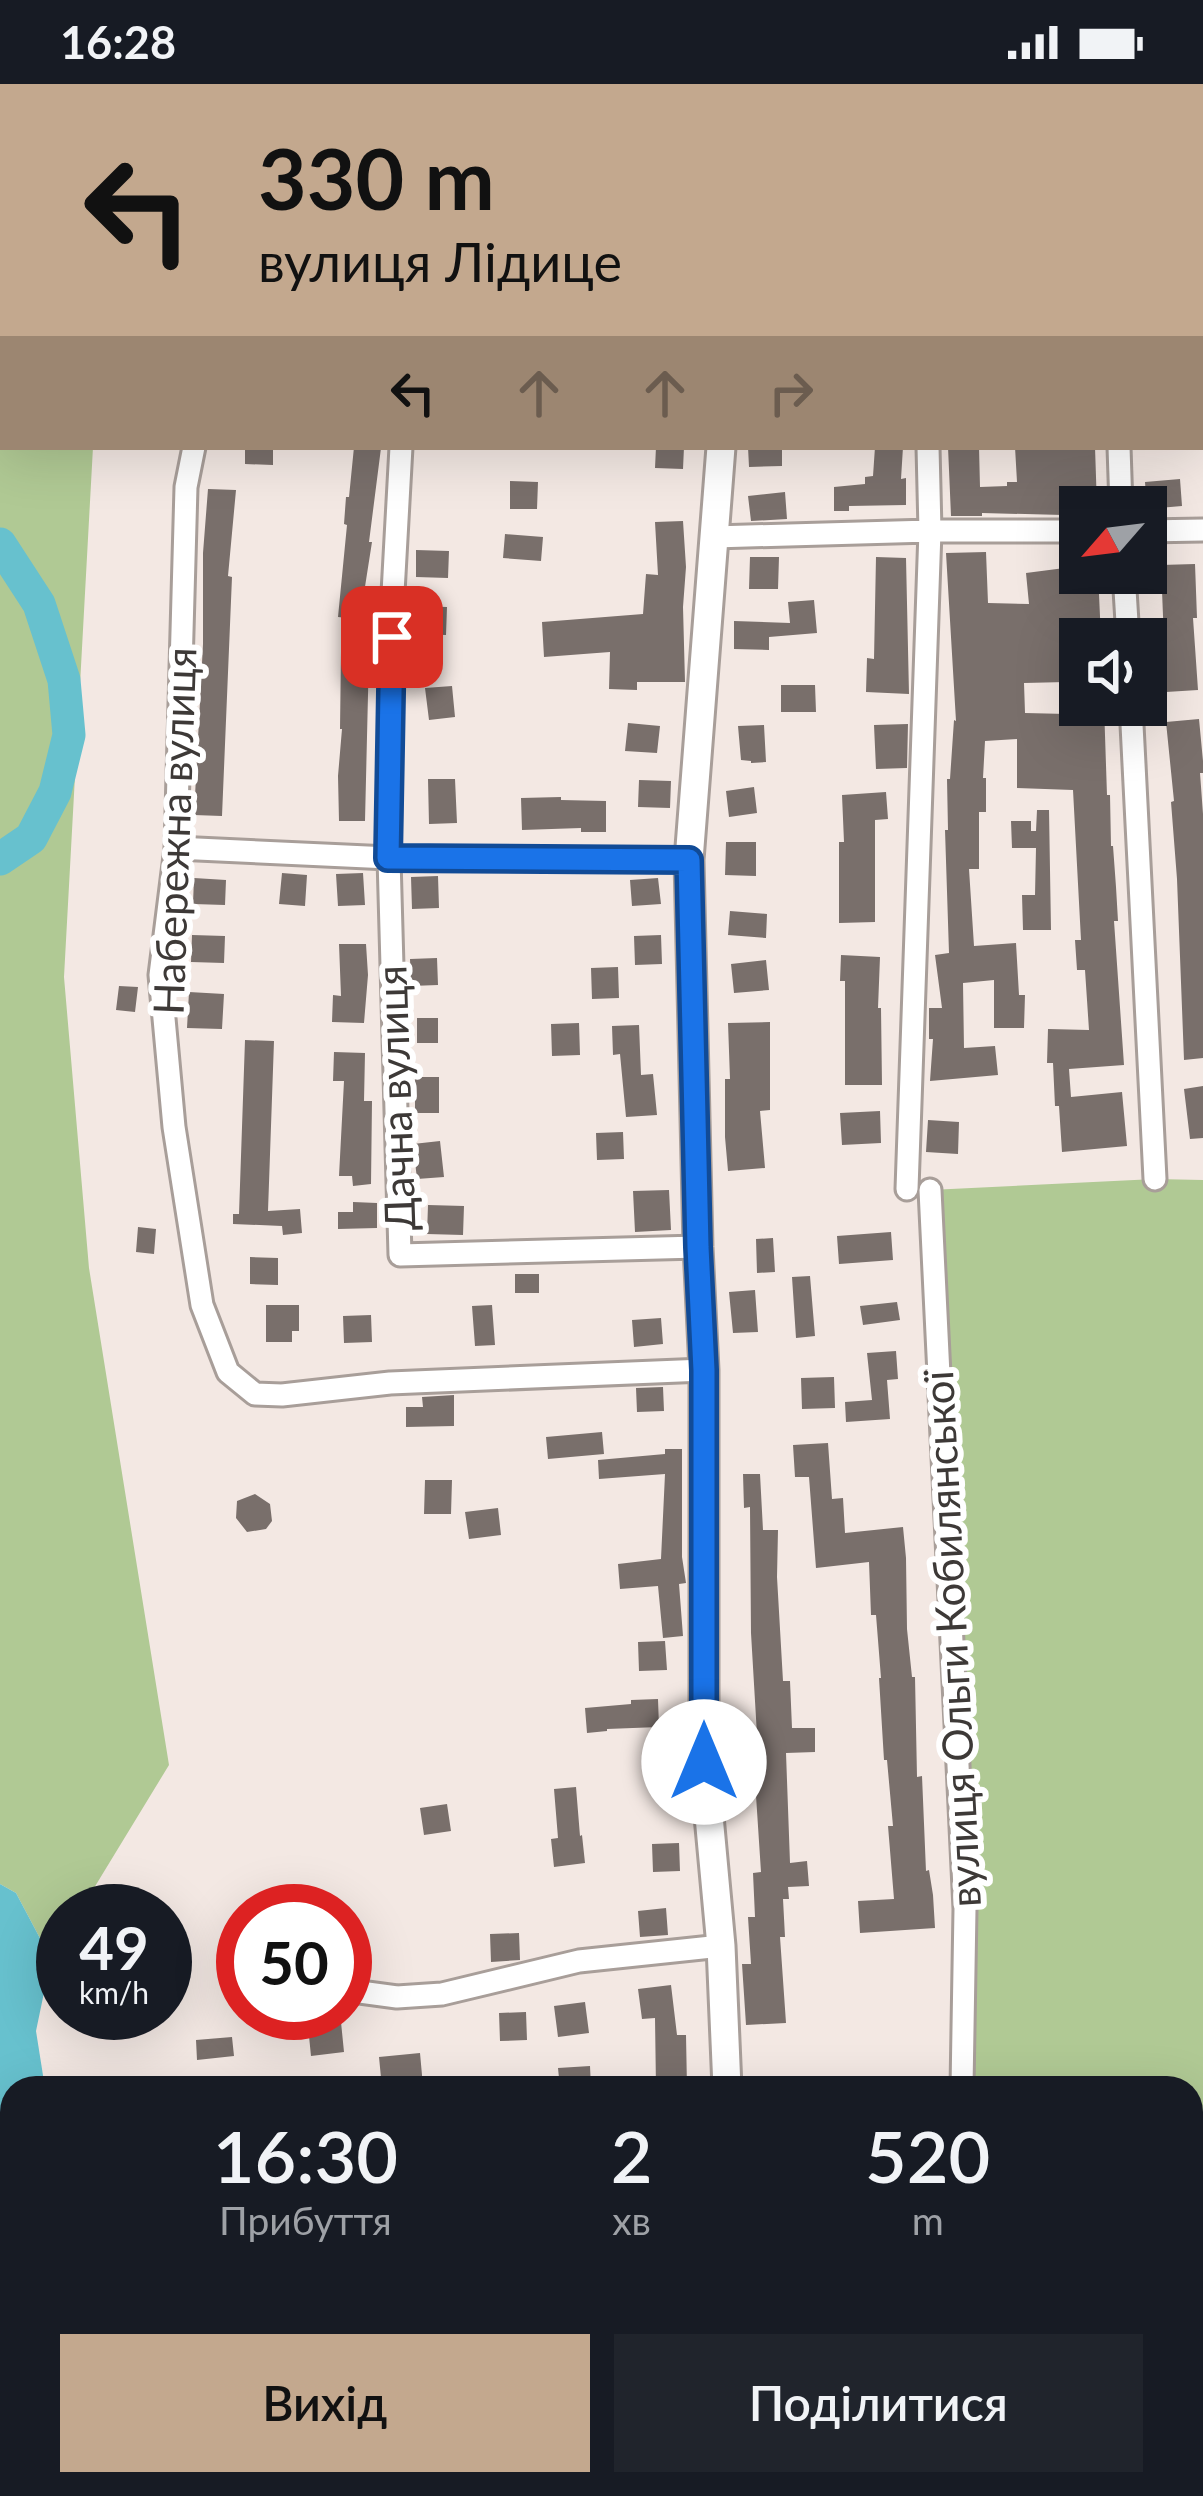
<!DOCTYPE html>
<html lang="uk">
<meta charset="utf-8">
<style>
body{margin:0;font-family:Lato,sans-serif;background:#20242c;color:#f1f3f6;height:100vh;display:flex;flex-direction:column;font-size:45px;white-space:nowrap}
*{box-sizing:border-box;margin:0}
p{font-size:39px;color:#9ea1a6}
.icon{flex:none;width:66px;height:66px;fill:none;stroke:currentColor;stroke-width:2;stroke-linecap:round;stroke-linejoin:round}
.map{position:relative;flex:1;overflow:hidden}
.panel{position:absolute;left:0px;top:1992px;width:1203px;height:420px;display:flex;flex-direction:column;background:#171b24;border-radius:36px 36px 0 0;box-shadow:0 12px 48px #0002}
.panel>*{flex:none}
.top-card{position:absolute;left:0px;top:0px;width:1203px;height:366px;box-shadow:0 12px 48px #0002;background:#c3a88e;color:#111;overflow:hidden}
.needle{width:78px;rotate:242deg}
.fabs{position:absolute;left:1059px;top:402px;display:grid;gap:24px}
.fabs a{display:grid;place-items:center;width:108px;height:108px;border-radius:0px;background:#171b24;box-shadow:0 12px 48px #0002;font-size:60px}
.speed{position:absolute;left:36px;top:1800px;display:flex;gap:24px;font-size:60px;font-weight:700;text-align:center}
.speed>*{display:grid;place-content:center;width:156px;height:156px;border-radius:50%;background:#171b24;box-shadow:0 12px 48px #0002;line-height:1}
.speed small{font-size:30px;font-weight:400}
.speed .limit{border:18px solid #d22;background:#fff;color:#111}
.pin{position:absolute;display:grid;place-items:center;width:102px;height:102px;color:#fff;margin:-51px;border-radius:24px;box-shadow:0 6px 18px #0006}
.me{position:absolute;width:132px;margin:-66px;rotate:0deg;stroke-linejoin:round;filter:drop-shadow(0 0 9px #0008)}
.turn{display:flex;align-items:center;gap:42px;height:252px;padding:0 60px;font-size:54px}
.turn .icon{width:156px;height:156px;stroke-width:2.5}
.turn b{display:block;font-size:84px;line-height:102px}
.lanes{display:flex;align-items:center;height:114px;padding:0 60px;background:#0003;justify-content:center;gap:60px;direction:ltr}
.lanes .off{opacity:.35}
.eta{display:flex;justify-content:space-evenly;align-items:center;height:204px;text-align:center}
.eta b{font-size:72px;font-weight:600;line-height:84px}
.primary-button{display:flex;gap:24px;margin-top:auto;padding:24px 60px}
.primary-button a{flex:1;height:138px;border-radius:0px;background:#c3a88e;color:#111;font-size:48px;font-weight:600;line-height:138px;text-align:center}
.primary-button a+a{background:#20242c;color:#f1f3f6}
.status{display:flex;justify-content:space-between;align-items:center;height:84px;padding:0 60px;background:#171b24;direction:ltr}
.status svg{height:33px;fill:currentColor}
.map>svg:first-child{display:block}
.built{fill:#ebdad1}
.green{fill:#b0c994}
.water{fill:#67c1ce}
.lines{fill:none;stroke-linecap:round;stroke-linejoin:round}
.river{stroke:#67c1ce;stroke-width:33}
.building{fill:#796f6b;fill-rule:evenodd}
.minor-casing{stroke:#a89e99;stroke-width:27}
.major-casing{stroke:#a89e99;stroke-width:33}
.path{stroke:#bab1ad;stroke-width:3;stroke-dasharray:9 9;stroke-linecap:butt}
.minor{stroke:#fff;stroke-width:21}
.major{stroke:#fff;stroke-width:27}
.route-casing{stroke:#114b97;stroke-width:30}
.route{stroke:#1a73e8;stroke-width:21}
.labels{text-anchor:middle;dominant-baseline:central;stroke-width:12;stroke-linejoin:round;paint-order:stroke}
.street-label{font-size:42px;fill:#3d3937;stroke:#fff}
</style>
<div class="status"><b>16:28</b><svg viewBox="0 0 49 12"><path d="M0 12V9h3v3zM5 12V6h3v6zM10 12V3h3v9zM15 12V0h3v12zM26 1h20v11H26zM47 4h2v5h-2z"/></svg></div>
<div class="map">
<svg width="1203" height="2412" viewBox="0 0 1203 2412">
<rect width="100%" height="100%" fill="#f3e8e3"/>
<!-- built -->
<path class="built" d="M 1203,2228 L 1203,2412 L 1105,2412 L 1111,2400 L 1191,2400 L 1191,2250 Z"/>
<!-- green -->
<path class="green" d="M 0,0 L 149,0 L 148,3 L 3,3 L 3,363 L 93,363 L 64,893 L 89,1184 L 169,1681 L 80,1827 L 63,1827 L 63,1856 L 51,1875 L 16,1809 L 0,1800 Z
M 1155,1095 L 1203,1096 L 1203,2223 L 1191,2210 L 1191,2004 L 962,2004 L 930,1106 Z"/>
<!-- water -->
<path class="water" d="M 0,1800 L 16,1809 L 51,1875 L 36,1947 L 45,2004 L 12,2004 L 12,2291 L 2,2324 L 8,2412 L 0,2412 Z"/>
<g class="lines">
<!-- river -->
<path class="river" d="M 0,460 L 39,520 L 64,596 L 69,651 L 55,708 L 31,754 L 0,775"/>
</g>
<!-- building -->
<path class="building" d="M 245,363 L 273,363 L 273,381 L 245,380 Z
M 354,363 L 381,364 L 369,458 L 372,458 L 364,509 L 369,509 L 367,536 L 338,533 L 347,441 L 344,440 L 346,413 L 349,413 Z
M 656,363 L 684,363 L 683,385 L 655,384 Z
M 748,363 L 782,363 L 782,382 L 749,383 Z
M 875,363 L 903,363 L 901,395 L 906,394 L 906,421 L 849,422 L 849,427 L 834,427 L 834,403 L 865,400 L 865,393 L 873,392 Z
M 948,363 L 979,363 L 980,403 L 1007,402 L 1007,398 L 1017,398 L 1015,363 L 1095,363 L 1097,423 L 1080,423 L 1080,430 L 1063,431 L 982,429 L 982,432 L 951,432 Z
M 1180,395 L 1182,422 L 1147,425 L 1145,398 Z
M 510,397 L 538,398 L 537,425 L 510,425 Z
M 208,405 L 236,406 L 228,492 L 232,493 L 222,732 L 194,731 L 203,560 L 203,469 Z
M 785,408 L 787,435 L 751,437 L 748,412 Z
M 683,437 L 686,483 L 683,523 L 685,598 L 637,598 L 637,606 L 609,605 L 610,568 L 544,573 L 542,538 L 643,530 L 646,490 L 658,491 L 655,438 Z
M 505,450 L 543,453 L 541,477 L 503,474 Z
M 416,466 L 449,467 L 448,494 L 416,493 Z
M 986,468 L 988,519 L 1029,520 L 1026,489 L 1080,482 L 1080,489 L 1098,489 L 1101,554 L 1080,555 L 1080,621 L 1104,621 L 1107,711 L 1110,711 L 1111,762 L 1113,762 L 1116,803 L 1118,837 L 1114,837 L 1124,981 L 1069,985 L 1071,1013 L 1122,1008 L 1127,1062 L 1062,1068 L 1059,1022 L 1055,1022 L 1053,979 L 1047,979 L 1048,945 L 1089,946 L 1085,886 L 1077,886 L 1075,856 L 1081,856 L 1073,706 L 1017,704 L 1017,655 L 985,657 L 983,694 L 986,694 L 986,728 L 979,728 L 979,785 L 969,785 L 974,862 L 1016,859 L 1019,911 L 1025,911 L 1024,944 L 994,944 L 994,896 L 963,899 L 964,964 L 995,962 L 998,991 L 930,997 L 933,955 L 929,955 L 929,924 L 942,924 L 935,871 L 949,869 L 945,746 L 948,746 L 947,695 L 950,695 L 954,636 L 956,637 L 946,469 ZM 1066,598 L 1067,630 L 1025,629 L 1024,599 Z
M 750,473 L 779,473 L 778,505 L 749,505 Z
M 876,473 L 906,474 L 909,610 L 866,608 L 867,574 L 874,575 Z
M 1195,480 L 1197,534 L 1193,534 L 1198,606 L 1166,608 L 1161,481 Z
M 814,516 L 817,549 L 769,553 L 769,566 L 734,565 L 734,537 L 790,539 L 788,518 Z
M 414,522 L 447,523 L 446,551 L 413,550 Z
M 341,568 L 369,569 L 365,737 L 339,737 L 338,692 L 342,645 L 340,645 Z
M 781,601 L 815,601 L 816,628 L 781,628 Z
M 452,602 L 455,633 L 429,636 L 425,604 Z
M 1199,635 L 1203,677 L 1203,689 L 1200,689 L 1203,730 L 1203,974 L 1184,976 L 1177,795 L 1171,718 L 1174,717 L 1166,638 Z
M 628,639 L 660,642 L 657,669 L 625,667 Z
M 908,640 L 907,684 L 876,685 L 874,641 Z
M 764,641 L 766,678 L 751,679 L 751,677 L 741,676 L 738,642 Z
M 428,695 L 455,695 L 457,739 L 429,740 Z
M 639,696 L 671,697 L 670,724 L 638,723 Z
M 754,703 L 757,729 L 729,733 L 726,707 Z
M 886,708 L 888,735 L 875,736 L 875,838 L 839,839 L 839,758 L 844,758 L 842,711 Z
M 561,713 L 561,716 L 606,717 L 606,748 L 581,748 L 581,744 L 522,746 L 521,714 Z
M 1037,726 L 1049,726 L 1051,846 L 1023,846 L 1022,811 L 1035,811 L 1036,764 L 1012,764 L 1011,737 L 1031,737 L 1031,747 L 1036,747 Z
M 726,758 L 756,758 L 756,792 L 725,791 Z
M 282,789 L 307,791 L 305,822 L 279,820 Z
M 363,789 L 365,821 L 338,822 L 336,790 Z
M 438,792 L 439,824 L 412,825 L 411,793 Z
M 194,794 L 226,796 L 225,821 L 193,820 Z
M 658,794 L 661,820 L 632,822 L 630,796 Z
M 730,827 L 767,830 L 766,854 L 728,851 Z
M 192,851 L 225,852 L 224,879 L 191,878 Z
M 661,851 L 662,880 L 635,881 L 634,852 Z
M 339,860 L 366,860 L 368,891 L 364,939 L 332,938 L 333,911 L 341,912 Z
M 841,871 L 880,873 L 878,924 L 881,924 L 882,1001 L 845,1001 L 845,897 L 840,897 Z
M 437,874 L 438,901 L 411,902 L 410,875 Z
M 766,876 L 769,906 L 734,909 L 731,880 Z
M 618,883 L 619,914 L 592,915 L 591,884 Z
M 119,902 L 138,903 L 135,928 L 116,926 Z
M 189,908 L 224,910 L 222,945 L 187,944 Z
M 417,934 L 438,934 L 438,959 L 417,959 Z
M 770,938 L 770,1026 L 760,1027 L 765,1084 L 728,1087 L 725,1053 L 725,995 L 730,995 L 728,939 Z
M 579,939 L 580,971 L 552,972 L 551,940 Z
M 639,941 L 641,991 L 653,990 L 657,1031 L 626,1033 L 620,970 L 613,971 L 612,942 Z
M 245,956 L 274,957 L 268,1127 L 300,1125 L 302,1149 L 283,1151 L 282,1142 L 233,1140 L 233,1130 L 239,1130 Z
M 334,968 L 365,969 L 364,1017 L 372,1017 L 371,1100 L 353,1102 L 352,1092 L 339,1092 L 344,997 L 333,997 Z
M 415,993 L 439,993 L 439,1029 L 415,1029 Z
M 1203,1002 L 1203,1054 L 1190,1055 L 1184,1005 Z
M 880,1027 L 881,1059 L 842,1061 L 840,1029 Z
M 928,1036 L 959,1038 L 958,1070 L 926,1068 Z
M 623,1048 L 624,1075 L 597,1076 L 596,1049 Z
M 440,1057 L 444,1093 L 417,1095 L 413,1060 Z
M 669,1106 L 671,1146 L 635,1148 L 633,1107 Z
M 353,1118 L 377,1119 L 377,1144 L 338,1145 L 338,1128 L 353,1128 Z
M 428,1121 L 464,1122 L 463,1151 L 427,1150 Z
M 138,1143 L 156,1145 L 154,1170 L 136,1168 Z
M 891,1148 L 893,1176 L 839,1180 L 837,1152 Z
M 773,1154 L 775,1188 L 757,1189 L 756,1155 Z
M 250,1173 L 278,1174 L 278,1201 L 250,1200 Z
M 515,1190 L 539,1190 L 539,1209 L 515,1209 Z
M 810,1192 L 815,1252 L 796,1254 L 792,1193 Z
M 755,1206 L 758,1248 L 733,1249 L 729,1208 Z
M 897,1218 L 900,1236 L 863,1241 L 860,1222 Z
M 266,1221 L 299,1221 L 299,1247 L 292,1247 L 292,1258 L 266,1258 Z
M 492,1221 L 495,1261 L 475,1262 L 472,1222 Z
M 371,1231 L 372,1258 L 344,1259 L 343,1232 Z
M 661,1234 L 663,1260 L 634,1263 L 632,1236 Z
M 896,1267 L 898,1295 L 887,1296 L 890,1335 L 846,1338 L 845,1318 L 872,1316 L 867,1269 Z
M 834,1293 L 835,1324 L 802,1325 L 801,1294 Z
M 663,1303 L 664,1327 L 637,1328 L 636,1304 Z
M 454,1311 L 454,1342 L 406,1343 L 406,1323 L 423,1323 L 422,1313 Z
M 602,1348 L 604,1370 L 548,1375 L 546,1353 Z
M 828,1359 L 832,1415 L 843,1414 L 845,1449 L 903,1443 L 906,1474 L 907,1545 L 912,1593 L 915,1593 L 917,1693 L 922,1692 L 926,1787 L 929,1786 L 933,1811 L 935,1844 L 860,1849 L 858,1817 L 894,1815 L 888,1742 L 893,1742 L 887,1676 L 884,1676 L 879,1594 L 881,1594 L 876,1531 L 871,1531 L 869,1478 L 816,1484 L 809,1393 L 795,1393 L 793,1361 Z
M 665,1365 L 682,1365 L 682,1473 L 686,1499 L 679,1500 L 683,1552 L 663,1554 L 658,1502 L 620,1505 L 618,1480 L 661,1475 L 665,1390 L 599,1395 L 598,1376 L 665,1370 Z
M 743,1390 L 760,1390 L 763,1446 L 778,1446 L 777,1493 L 783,1597 L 790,1597 L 792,1644 L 815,1644 L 815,1668 L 786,1669 L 790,1779 L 807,1777 L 809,1802 L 788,1803 L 789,1815 L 783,1815 L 785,1853 L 780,1853 L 786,1939 L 746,1941 L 742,1880 L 751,1880 L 748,1833 L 755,1833 L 753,1789 L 761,1788 L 754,1681 L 745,1681 L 743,1652 L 757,1651 L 751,1549 L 750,1423 L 744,1424 Z
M 425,1396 L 452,1396 L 451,1430 L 424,1430 Z
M 255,1410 L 270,1420 L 272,1437 L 266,1445 L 247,1448 L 236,1434 L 237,1417 Z
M 498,1424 L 501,1451 L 469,1455 L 465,1428 Z
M 665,1557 L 667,1586 L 639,1587 L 638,1558 Z
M 658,1615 L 659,1643 L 607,1645 L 607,1647 L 587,1649 L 585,1624 L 631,1620 L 631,1616 Z
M 675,1643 L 677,1668 L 657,1670 L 655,1645 Z
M 576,1703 L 580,1752 L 582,1751 L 585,1779 L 554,1783 L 551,1755 L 558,1754 L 554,1705 Z
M 447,1720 L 451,1747 L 424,1751 L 420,1724 Z
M 679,1759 L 680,1787 L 653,1788 L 652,1760 Z
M 666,1824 L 668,1851 L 640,1853 L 638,1827 Z
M 519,1849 L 520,1876 L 491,1878 L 490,1850 Z
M 671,1901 L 677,1951 L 686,1951 L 687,2004 L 656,2004 L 655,1934 L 642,1935 L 638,1905 Z
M 585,1918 L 589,1949 L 558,1953 L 554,1922 Z
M 526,1928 L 527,1956 L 500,1957 L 499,1929 Z
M 341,1938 L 344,1968 L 311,1972 L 308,1942 Z
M 232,1953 L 234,1972 L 197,1976 L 196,1956 Z
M 420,1969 L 423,2002 L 382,2004 L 379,1973 Z
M 590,1982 L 591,2004 L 560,2004 L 558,1984 Z"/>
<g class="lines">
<defs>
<path id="minor" d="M 918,0 L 918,3
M 1104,0 L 1104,3
M 252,3 L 252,0
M 437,3 L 437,0
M 194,363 L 186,403 L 176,764 L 160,891 L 174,1043 L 202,1221 L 228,1288 L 255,1310 L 282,1311 L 390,1299 L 704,1286
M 401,363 L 393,509 L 389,774 L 400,1171 L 698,1163
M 1119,363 L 1121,423
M 1146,447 L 1203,446
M 714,453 L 930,447 L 1080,447
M 1124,489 L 1128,555
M 1131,621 L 1155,1095
M 176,764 L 389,774 L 689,776
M 907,1105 L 930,447 L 928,363
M 930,1106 L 965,1825 L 962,2004
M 345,1906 L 397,1913 L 442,1910 L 579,1877 L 721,1862
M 1191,2254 L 1203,2261
M 237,2400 L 238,2412"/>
<path id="major" d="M 741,0 L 741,3
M 721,363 L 689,776 L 698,1163 L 704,1286 L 704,1678 L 721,1862 L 727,2004
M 716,2412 L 718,2400"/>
</defs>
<!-- minor casing -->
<use href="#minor" class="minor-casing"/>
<!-- major casing -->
<use href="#major" class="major-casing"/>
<!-- path -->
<path class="path" d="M 1191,2137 L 1203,2111
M 1093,2412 L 1099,2400"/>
<!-- minor -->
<use href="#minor" class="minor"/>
<!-- major -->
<use href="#major" class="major"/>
</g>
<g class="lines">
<defs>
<path id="route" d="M 392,553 L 388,774 L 689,776 L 698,1163 L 704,1286 L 704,1678"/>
</defs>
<!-- route casing -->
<use href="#route" class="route-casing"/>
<!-- route -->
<use href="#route" class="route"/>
</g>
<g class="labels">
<!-- street labels -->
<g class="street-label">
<text transform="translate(174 747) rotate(-88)">Набережна вулиця</text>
<text transform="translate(395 1014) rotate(-92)">Дачна вулиця</text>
<text transform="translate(951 1555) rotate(-93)">вулиця Ольги Кобилянської</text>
</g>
</g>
</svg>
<div class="fabs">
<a><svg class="needle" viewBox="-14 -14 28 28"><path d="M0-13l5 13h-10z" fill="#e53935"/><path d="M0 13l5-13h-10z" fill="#9ea1a6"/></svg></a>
<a><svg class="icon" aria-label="sound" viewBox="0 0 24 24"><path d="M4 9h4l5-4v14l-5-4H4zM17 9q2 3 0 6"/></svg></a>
</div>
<div class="speed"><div>49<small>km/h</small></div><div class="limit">50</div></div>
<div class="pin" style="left:392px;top:553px;background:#d93025"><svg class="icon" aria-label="arrive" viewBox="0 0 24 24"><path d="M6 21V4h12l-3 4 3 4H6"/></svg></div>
<svg class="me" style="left:704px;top:1678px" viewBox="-20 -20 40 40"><circle r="19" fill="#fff"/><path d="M0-13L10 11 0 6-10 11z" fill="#1a73e8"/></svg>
<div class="top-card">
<div class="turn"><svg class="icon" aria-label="left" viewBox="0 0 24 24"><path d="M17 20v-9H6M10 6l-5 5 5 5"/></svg><div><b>330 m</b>вулиця Лідице</div></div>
<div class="lanes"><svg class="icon" aria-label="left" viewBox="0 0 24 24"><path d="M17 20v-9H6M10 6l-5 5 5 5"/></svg><svg class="icon off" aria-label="ahead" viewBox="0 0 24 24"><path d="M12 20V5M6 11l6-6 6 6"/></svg><svg class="icon off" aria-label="ahead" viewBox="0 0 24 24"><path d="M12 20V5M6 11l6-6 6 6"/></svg><svg class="icon off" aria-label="right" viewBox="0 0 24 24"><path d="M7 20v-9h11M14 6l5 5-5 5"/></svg></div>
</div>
<section class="panel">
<div class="eta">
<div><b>16:30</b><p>Прибуття</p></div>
<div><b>2</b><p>хв</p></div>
<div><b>520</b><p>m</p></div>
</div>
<div class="primary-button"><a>Вихід</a><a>Поділитися</a></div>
</section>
</div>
